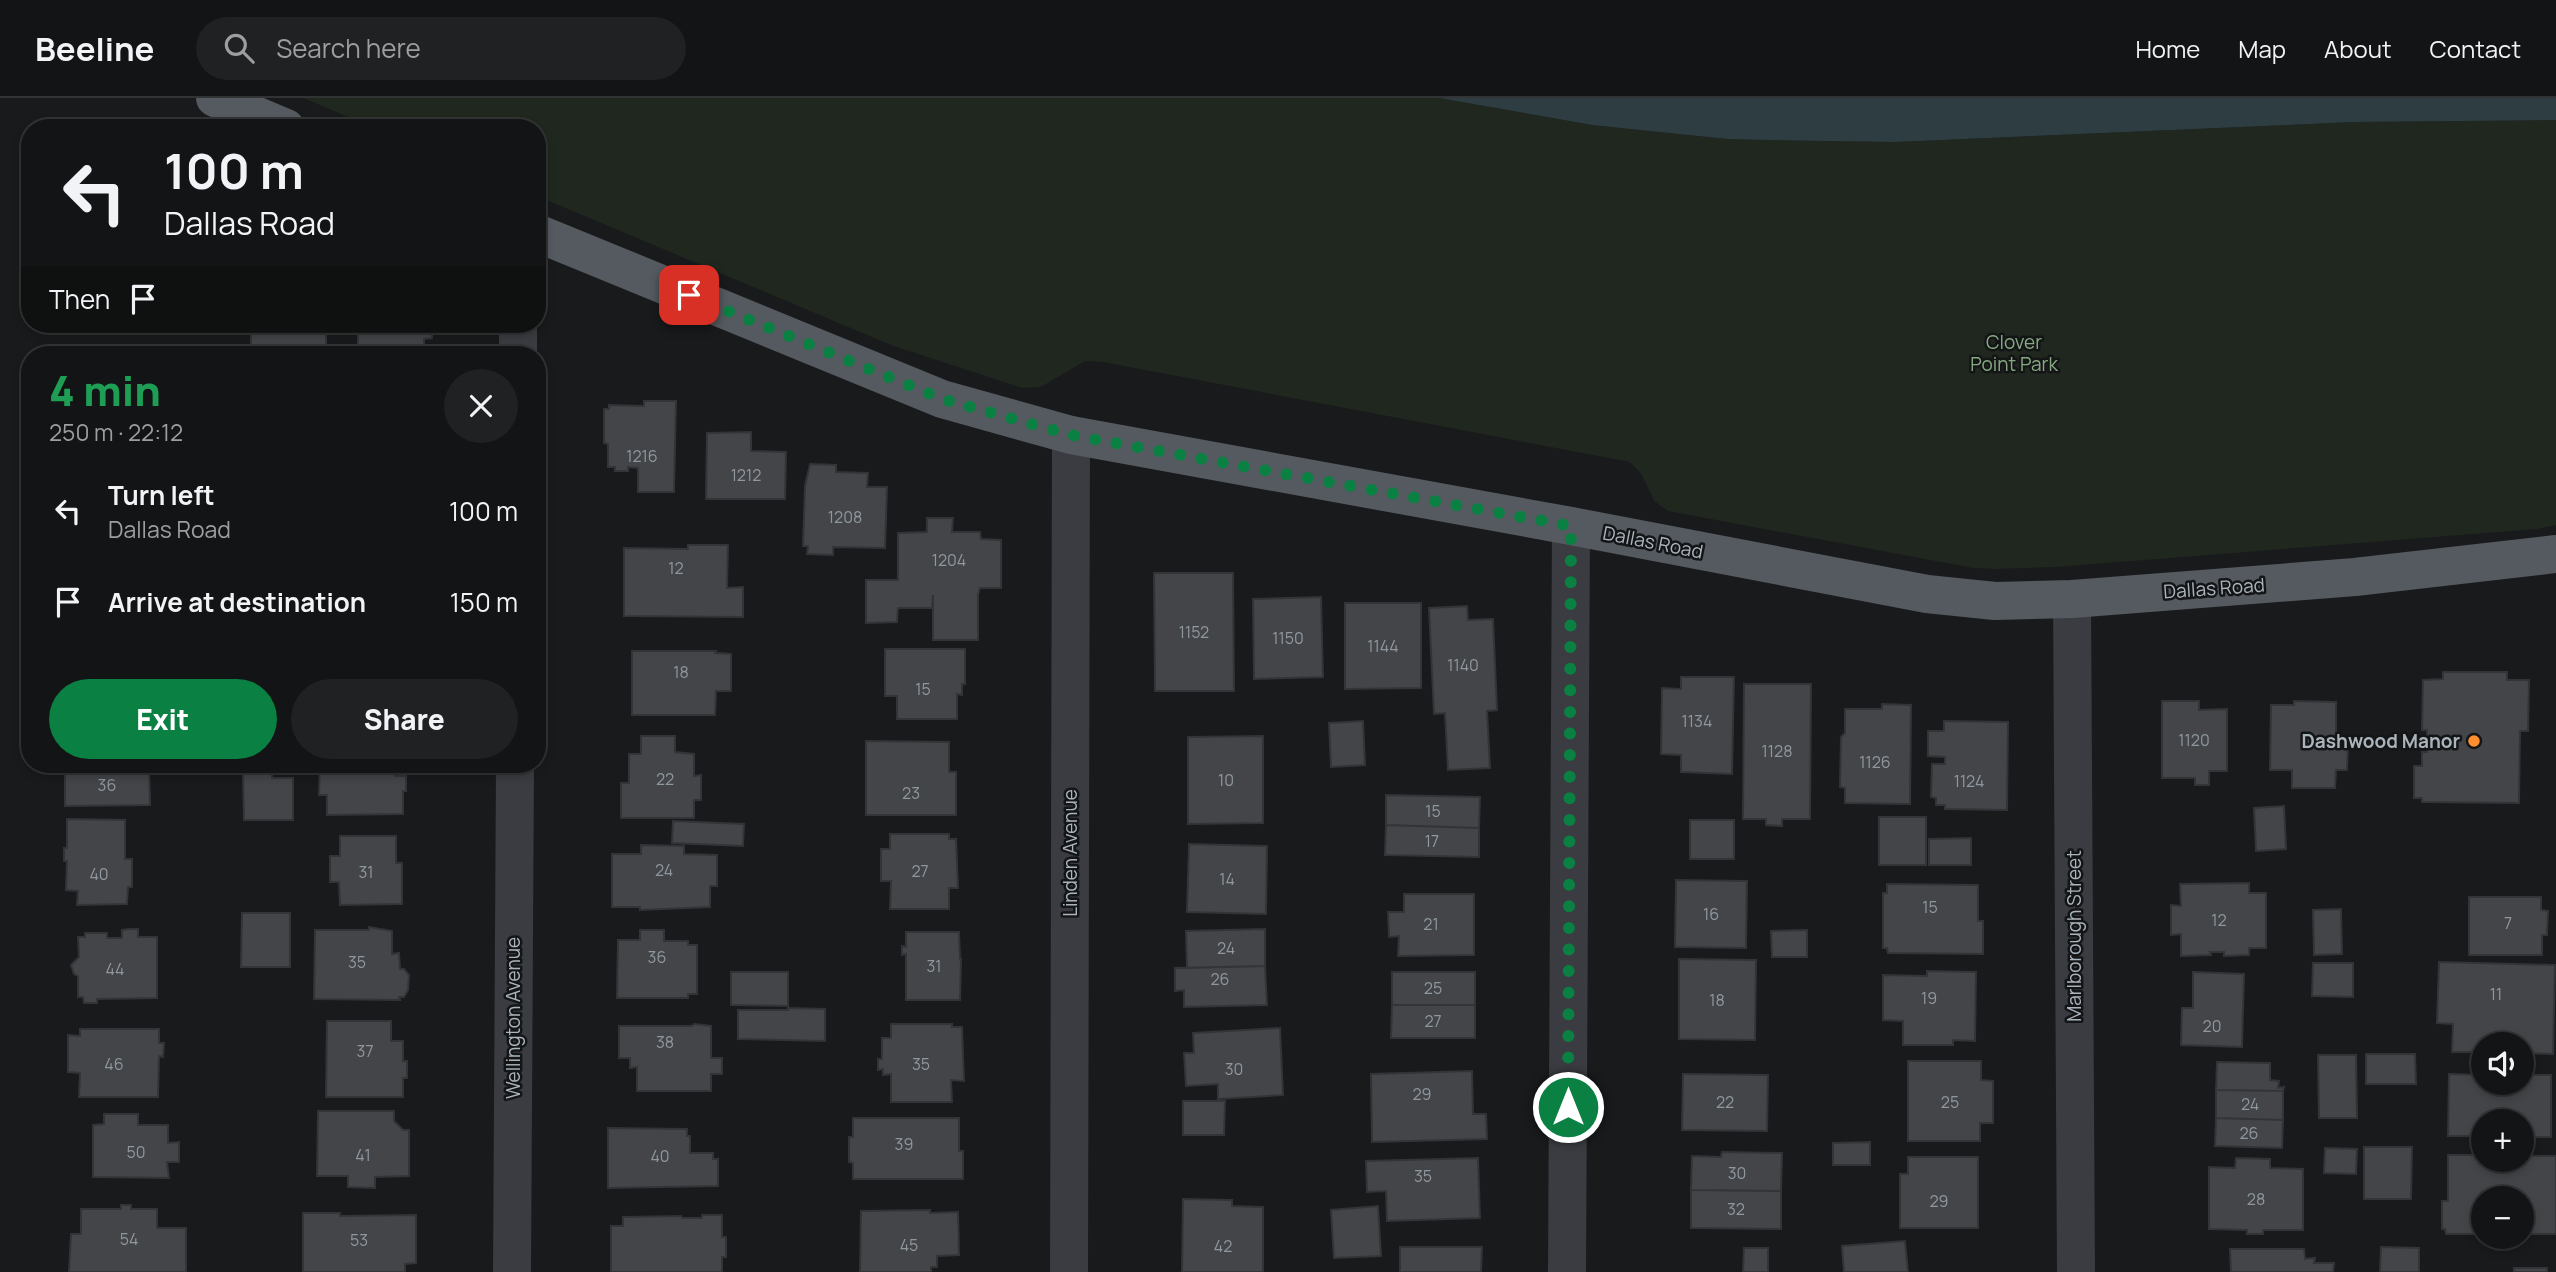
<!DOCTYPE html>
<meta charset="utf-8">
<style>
body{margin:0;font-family:Manrope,sans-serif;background:#202122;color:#f1f3f6;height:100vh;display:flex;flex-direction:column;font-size:26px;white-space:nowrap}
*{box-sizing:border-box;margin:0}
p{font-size:23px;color:#9d9ea0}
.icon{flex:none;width:38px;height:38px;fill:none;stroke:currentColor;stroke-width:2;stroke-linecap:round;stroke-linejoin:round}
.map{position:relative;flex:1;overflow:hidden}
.details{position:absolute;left:21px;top:248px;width:525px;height:427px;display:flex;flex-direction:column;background:#131415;border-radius:28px;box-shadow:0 4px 10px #0003,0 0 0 2px #323334}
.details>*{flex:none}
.hud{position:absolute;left:21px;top:21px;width:525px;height:214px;border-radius:28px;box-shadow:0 4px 10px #0003,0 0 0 2px #323334;background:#131415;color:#f1f3f6;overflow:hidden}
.buttons{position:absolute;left:2471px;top:934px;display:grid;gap:14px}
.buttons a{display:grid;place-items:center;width:63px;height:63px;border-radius:50%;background:#131415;box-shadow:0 4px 10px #0003,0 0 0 2px #323334;font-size:35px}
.pin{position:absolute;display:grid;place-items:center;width:60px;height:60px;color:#fff;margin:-30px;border-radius:14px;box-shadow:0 4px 10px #0006}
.me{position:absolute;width:77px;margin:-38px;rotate:0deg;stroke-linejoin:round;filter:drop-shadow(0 0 5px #0008)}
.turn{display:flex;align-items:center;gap:24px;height:147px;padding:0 28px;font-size:32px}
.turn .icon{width:91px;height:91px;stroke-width:2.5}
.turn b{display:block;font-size:49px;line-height:60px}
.then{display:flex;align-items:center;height:66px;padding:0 28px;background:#0003;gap:14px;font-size:26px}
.round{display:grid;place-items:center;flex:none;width:74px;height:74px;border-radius:37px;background:#202122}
.headline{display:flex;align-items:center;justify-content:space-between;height:119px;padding:0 28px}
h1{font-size:42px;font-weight:800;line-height:52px;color:#1e9e55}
.cta{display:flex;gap:14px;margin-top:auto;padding:14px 28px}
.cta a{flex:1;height:80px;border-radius:42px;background:#0b8043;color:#fff;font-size:28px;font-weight:800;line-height:80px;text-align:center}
.cta a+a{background:#202122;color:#f1f3f6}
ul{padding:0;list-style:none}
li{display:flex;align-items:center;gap:21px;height:91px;padding:0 28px}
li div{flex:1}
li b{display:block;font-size:26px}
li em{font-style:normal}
header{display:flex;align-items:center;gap:42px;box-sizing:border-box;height:98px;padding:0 35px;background:#131415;border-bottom:2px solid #323334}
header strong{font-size:33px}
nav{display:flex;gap:38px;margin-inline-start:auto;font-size:24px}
.search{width:490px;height:63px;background:#202122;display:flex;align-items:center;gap:18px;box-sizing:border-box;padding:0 24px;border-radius:38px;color:#9d9ea0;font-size:26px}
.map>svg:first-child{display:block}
.green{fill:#1f271e}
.water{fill:#2d3d41}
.building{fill:#434549;stroke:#333438;stroke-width:2}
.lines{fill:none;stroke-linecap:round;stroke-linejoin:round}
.minor{stroke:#3a3c41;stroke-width:38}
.major{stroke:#555a60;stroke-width:38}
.route{stroke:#0b8043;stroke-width:12;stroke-dasharray:0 21.6}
.poi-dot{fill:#ff8f2e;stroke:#141517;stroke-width:2.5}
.labels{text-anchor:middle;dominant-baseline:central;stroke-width:5;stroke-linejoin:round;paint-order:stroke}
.number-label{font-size:16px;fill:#90989f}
.park-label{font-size:19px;fill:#86a980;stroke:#141517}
.street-label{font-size:19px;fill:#aab4bc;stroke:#141517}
.poi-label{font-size:19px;font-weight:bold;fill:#aab4bc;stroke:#141517;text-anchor:end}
</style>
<header>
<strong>Beeline</strong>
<div class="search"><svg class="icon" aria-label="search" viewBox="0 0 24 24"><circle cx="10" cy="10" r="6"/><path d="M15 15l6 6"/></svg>Search here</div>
<nav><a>Home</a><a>Map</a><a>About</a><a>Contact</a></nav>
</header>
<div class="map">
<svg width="2556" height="1174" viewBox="0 0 2556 1174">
<rect width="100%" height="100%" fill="#191a1c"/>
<!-- green -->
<path class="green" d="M 303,0 L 1439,0 L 1592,27 L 1727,41 L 1767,42 L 1895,44 L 2355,24 L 2556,22 L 2556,427 L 2537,431 L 2056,469 L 1997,471 L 1973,470 L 1668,413 L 1654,403 L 1642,377 L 1630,364 L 1103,264 L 1085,263 L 1041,289 L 1022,290 L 891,247 L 537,98 L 537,30 L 374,30 Z"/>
<!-- water -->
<path class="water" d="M 1439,0 L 2556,0 L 2556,22 L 2355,24 L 1895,44 L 1767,42 L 1727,41 L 1592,27 Z"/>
<!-- building -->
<path class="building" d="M 251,226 L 326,226 L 326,248 L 318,248 L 318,257 L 251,257 Z
M 358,226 L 432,226 L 432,240 L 424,241 L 424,257 L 358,257 Z
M 644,303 L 676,303 L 674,394 L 638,394 L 638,370 L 628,369 L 628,373 L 615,373 L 615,369 L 608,369 L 608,346 L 604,345 L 604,311 L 609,311 L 609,307 L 644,308 Z
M 751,334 L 751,353 L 786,354 L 785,401 L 706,401 L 707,335 Z
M 810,366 L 836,367 L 836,374 L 868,375 L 867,389 L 887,389 L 885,450 L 833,449 L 833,457 L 807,456 L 808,448 L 803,448 L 805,388 Z
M 927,420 L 953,420 L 952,434 L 980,434 L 981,441 L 1001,442 L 1001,490 L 980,490 L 978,497 L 978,542 L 933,542 L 933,497 L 932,510 L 898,510 L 897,524 L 866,525 L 866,482 L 898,482 L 898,435 L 927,434 Z
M 688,447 L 728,447 L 727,490 L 743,489 L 743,519 L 624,518 L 624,450 L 688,451 Z
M 1154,475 L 1233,475 L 1234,593 L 1155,593 Z
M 1321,499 L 1323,579 L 1254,581 L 1253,501 Z
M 1345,505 L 1421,505 L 1421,590 L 1345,591 Z
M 1467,508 L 1468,522 L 1493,521 L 1497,612 L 1487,613 L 1490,670 L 1448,672 L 1445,615 L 1434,616 L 1429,510 Z
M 885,551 L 965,551 L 965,586 L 962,586 L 962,597 L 957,596 L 957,621 L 897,621 L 897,598 L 885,598 Z
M 632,553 L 716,553 L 715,555 L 731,556 L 731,593 L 716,593 L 715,617 L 632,617 Z
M 2443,574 L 2507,574 L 2507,582 L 2529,582 L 2528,633 L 2520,633 L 2519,705 L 2422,704 L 2422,700 L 2414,700 L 2414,668 L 2422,668 L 2422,654 L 2427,654 L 2427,632 L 2422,632 L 2423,582 L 2443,581 Z
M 1681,579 L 1734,579 L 1732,676 L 1681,674 L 1681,657 L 1661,656 L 1662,590 L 1681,591 Z
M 1744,586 L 1811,586 L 1810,721 L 1782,721 L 1782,728 L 1766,727 L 1766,721 L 1743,721 Z
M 2162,603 L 2199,603 L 2199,612 L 2227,611 L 2227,673 L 2209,673 L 2209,687 L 2195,687 L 2195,680 L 2162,680 Z
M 2294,603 L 2336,604 L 2336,645 L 2348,646 L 2347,672 L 2336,672 L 2335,690 L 2292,690 L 2292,672 L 2270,672 L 2271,607 L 2294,607 Z
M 1882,606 L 1911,607 L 1910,706 L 1845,705 L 1845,690 L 1840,689 L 1841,639 L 1845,635 L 1845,611 L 1882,611 Z
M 1363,623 L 1365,667 L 1331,669 L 1329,625 Z
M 1944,623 L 2008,624 L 2007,712 L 1945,711 L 1945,707 L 1936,707 L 1936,700 L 1931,699 L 1932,666 L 1945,666 L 1945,659 L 1928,658 L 1928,633 L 1944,633 Z
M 641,638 L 675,638 L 675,654 L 694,656 L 694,678 L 701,677 L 701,702 L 694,702 L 694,720 L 621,720 L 621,685 L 629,685 L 629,656 L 641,656 Z
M 1263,638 L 1263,725 L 1188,726 L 1188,639 Z
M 866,643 L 949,644 L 949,674 L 956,674 L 956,717 L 866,717 Z
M 65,667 L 149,667 L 150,707 L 65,708 Z
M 320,667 L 395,667 L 395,678 L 406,678 L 406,693 L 403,693 L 403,716 L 327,717 L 327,697 L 319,697 Z
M 243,673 L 272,673 L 272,680 L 293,680 L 293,722 L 244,722 Z
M 1386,697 L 1480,699 L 1479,730 L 1386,727 Z
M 2284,708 L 2286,751 L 2256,753 L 2254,710 Z
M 1879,719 L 1926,719 L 1926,767 L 1879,767 Z
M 67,721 L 125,722 L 125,761 L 132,761 L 132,789 L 128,789 L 127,806 L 77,807 L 78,793 L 66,792 L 67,763 L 64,763 L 64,750 L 67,750 Z
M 1690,722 L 1734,722 L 1734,761 L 1690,761 Z
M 673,723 L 744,726 L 743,748 L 672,745 Z
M 1386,727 L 1479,730 L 1479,759 L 1385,757 Z
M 890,736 L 949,736 L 949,741 L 956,741 L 958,790 L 949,790 L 949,811 L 890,811 L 891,783 L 881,783 L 881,751 L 890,751 Z
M 340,738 L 396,738 L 396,765 L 402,765 L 402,806 L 340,807 L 339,784 L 330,784 L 330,758 L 340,758 Z
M 1971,740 L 1971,767 L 1929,767 L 1929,741 Z
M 1189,746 L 1267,748 L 1266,816 L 1187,814 Z
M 641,747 L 684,748 L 684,756 L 717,757 L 717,788 L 710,788 L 710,809 L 640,812 L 640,809 L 612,809 L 612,756 L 641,756 Z
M 1676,782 L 1747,783 L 1746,850 L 1675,849 Z
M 2249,785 L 2249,795 L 2266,795 L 2266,850 L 2249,850 L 2249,857 L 2224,858 L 2224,854 L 2210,854 L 2211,857 L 2181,858 L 2181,836 L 2171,837 L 2171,807 L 2181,808 L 2180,786 Z
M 1887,786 L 1978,787 L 1978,823 L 1983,823 L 1983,856 L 1888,855 L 1887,850 L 1883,850 L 1883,795 L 1887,795 Z
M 1404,796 L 1474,796 L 1474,857 L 1398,858 L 1399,838 L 1389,839 L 1388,814 L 1404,814 Z
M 2469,799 L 2541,799 L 2541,812 L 2548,813 L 2547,837 L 2542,837 L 2542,857 L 2469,857 Z
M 2341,811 L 2342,856 L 2314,857 L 2313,812 Z
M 242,815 L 290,815 L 290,869 L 241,869 Z
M 369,829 L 392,833 L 392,856 L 399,855 L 400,871 L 404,871 L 409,877 L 408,892 L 404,899 L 399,899 L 400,902 L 314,901 L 315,832 L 369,832 Z
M 130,831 L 138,831 L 138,839 L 157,839 L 157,900 L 97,901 L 97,905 L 84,905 L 83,899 L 78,899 L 78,878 L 74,876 L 71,867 L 79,859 L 78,839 L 85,839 L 85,835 L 107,835 L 107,840 L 122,840 L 122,832 Z
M 1265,831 L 1265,868 L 1187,870 L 1186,833 Z
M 640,832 L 664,832 L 664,843 L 688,843 L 688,847 L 697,847 L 697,896 L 688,896 L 688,900 L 617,900 L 618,842 L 640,842 Z
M 1807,832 L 1807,859 L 1772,859 L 1771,833 Z
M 906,834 L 959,834 L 960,861 L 961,861 L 960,902 L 906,902 L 906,856 L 902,857 L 902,848 L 906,849 Z
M 1679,861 L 1756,862 L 1755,942 L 1679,941 Z
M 2439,864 L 2555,867 L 2553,956 L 2522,955 L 2522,947 L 2483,947 L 2483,954 L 2452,954 L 2453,926 L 2437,925 Z
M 2313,865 L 2353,865 L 2353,899 L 2312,898 Z
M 1265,868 L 1267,907 L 1184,909 L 1184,892 L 1175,893 L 1175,870 Z
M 1927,873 L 1976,874 L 1975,943 L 1953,942 L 1953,947 L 1903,947 L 1903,923 L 1883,922 L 1883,877 L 1927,878 Z
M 731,874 L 788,874 L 788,908 L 731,907 Z
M 1392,874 L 1475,874 L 1475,907 L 1392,907 Z
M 2193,874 L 2244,876 L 2242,949 L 2181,947 L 2182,910 L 2193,910 Z
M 1392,907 L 1475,907 L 1475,940 L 1391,940 Z
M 788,910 L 825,911 L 825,943 L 738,941 L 738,912 L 788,912 Z
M 327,923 L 391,923 L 391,943 L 403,943 L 403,963 L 407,963 L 407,980 L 403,980 L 403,999 L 326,999 Z
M 694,926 L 711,928 L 711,960 L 722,960 L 722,976 L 711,976 L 711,993 L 637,993 L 637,969 L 630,970 L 630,960 L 619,960 L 619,928 L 692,928 Z
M 891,926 L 952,926 L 952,929 L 962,929 L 964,983 L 951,982 L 952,1004 L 891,1004 L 891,976 L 883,977 L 883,971 L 878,972 L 878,961 L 882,961 L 882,940 L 891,940 Z
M 1280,930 L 1283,997 L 1218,1001 L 1218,986 L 1186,988 L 1184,955 L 1194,955 L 1193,935 Z
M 80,931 L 159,931 L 159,945 L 164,945 L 163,959 L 159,958 L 158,999 L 79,999 L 80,975 L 68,974 L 68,937 L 80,938 Z
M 2366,956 L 2415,956 L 2416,986 L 2366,986 Z
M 2318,957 L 2356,957 L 2357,1020 L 2319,1020 Z
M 1908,963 L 1981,963 L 1981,982 L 1993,983 L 1993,1025 L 1980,1025 L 1980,1043 L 1908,1043 Z
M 2217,964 L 2270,965 L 2270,982 L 2279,983 L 2278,990 L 2284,989 L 2283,993 L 2216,992 Z
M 1472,973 L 1473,1016 L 1486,1016 L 1487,1041 L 1372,1044 L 1371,976 Z
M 1683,976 L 1768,977 L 1767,1033 L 1682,1032 Z
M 2449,976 L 2483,977 L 2483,985 L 2522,985 L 2522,977 L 2551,977 L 2551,1039 L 2522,1039 L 2522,1024 L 2483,1024 L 2483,1038 L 2448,1038 Z
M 2216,992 L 2283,993 L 2283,1022 L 2216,1020 Z
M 1183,1003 L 1225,1003 L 1224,1037 L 1183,1037 Z
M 318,1013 L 394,1013 L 394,1023 L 403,1032 L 409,1032 L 409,1078 L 375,1079 L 375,1090 L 348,1089 L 348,1078 L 317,1078 Z
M 104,1016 L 138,1016 L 138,1027 L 168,1027 L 168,1045 L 179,1044 L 179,1064 L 167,1064 L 169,1080 L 93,1079 L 93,1027 L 104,1026 Z
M 853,1020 L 959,1020 L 959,1053 L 963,1053 L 963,1081 L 853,1081 L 853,1065 L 849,1064 L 849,1039 L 853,1039 Z
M 2216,1020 L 2283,1022 L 2282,1050 L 2215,1048 Z
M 608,1030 L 687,1031 L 687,1038 L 690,1038 L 690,1055 L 713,1055 L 713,1061 L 718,1061 L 718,1088 L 608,1090 Z
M 1870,1044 L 1870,1067 L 1833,1067 L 1833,1045 Z
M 2364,1049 L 2412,1049 L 2411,1101 L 2364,1101 Z
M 2325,1050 L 2357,1051 L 2356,1076 L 2324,1075 Z
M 1722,1054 L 1782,1055 L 1781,1093 L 1691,1092 L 1692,1058 L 1721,1059 Z
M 2448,1057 L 2483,1057 L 2483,1062 L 2522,1062 L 2522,1058 L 2556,1058 L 2556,1136 L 2522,1136 L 2522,1101 L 2483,1101 L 2483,1136 L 2446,1136 L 2445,1131 L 2442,1131 L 2442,1103 L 2448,1103 Z
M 1908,1059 L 1978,1059 L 1978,1130 L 1900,1130 L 1900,1076 L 1908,1076 Z
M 1478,1060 L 1480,1120 L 1387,1123 L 1386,1093 L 1367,1094 L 1366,1063 Z
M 2236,1060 L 2270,1061 L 2270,1070 L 2303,1071 L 2303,1132 L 2263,1132 L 2263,1136 L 2247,1136 L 2247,1132 L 2209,1131 L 2209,1069 L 2235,1070 Z
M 1691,1092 L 1781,1093 L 1781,1131 L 1691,1130 Z
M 1183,1101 L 1232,1102 L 1232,1108 L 1263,1109 L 1263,1174 L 1182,1174 Z
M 121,1107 L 131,1107 L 131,1111 L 157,1111 L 157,1130 L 186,1130 L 186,1174 L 69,1174 L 71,1136 L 81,1136 L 81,1111 L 121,1111 Z
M 1378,1108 L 1381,1158 L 1334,1160 L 1331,1112 Z
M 930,1112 L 930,1115 L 958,1114 L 959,1157 L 937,1158 L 937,1169 L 931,1169 L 931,1174 L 860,1174 L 861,1113 Z
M 303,1115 L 340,1115 L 340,1118 L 416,1117 L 416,1165 L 405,1166 L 405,1174 L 303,1174 Z
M 702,1117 L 722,1117 L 722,1139 L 726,1139 L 726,1159 L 722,1159 L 722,1174 L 611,1174 L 611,1128 L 623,1128 L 623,1119 L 681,1118 L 682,1120 L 702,1120 Z
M 1905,1143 L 1908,1174 L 1844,1174 L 1842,1148 Z
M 1400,1149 L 1482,1149 L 1481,1174 L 1400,1174 Z
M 2381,1149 L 2419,1150 L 2419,1174 L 2380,1174 Z
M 1744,1150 L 1768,1150 L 1768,1174 L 1743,1174 Z
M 2230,1151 L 2304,1151 L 2305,1161 L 2315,1160 L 2314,1165 L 2334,1165 L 2333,1174 L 2231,1174 Z
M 2514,1170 L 2547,1170 L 2547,1174 L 2514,1174 Z"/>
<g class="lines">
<!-- minor -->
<path class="minor" d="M 518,257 L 518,226
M 2072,501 L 2076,1174
M 512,1174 L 515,667
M 1069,1174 L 1071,337
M 1567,1174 L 1571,428"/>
<!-- major -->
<path class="major" d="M 215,0 L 286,30
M 537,135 L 942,301 L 1071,337 L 1571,428 L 1927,496 L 1995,503 L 2072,501 L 2355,479 L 2556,456"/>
</g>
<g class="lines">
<!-- route -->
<path class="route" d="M 689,197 L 942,301 L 1071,337 L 1571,428 L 1568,1009"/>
</g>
<!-- markers -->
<circle class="poi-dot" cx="2474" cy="643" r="7"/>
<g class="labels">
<!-- number labels -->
<g class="number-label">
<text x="642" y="358">1216</text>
<text x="746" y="377">1212</text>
<text x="845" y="419">1208</text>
<text x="949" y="462">1204</text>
<text x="676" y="470">12</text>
<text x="1194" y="534">1152</text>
<text x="1288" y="540">1150</text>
<text x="1383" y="548">1144</text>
<text x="1463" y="567">1140</text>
<text x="681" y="574">18</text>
<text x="923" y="591">15</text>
<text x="1697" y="623">1134</text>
<text x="2194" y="642">1120</text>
<text x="1777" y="653">1128</text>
<text x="1875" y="664">1126</text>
<text x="665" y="681">22</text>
<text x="1226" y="682">10</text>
<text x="1969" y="683">1124</text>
<text x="107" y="687">36</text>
<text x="911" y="695">23</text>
<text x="1433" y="713">15</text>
<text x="1432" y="743">17</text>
<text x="664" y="772">24</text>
<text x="920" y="773">27</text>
<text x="366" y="774">31</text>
<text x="99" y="776">40</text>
<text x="1227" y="781">14</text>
<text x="1930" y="809">15</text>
<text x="1711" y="816">16</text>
<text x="2219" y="822">12</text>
<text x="2508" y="825">7</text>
<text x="1431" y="826">21</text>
<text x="1226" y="850">24</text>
<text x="657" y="859">36</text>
<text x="357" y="864">35</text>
<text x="934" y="868">31</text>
<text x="115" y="871">44</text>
<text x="1220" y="881">26</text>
<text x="1433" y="890">25</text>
<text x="2496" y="896">11</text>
<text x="1929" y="900">19</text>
<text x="1717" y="902">18</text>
<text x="1433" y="923">27</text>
<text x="2212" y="928">20</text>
<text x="665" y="944">38</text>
<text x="365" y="953">37</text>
<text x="114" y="966">46</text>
<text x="921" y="966">35</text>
<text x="1234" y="971">30</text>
<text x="1422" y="996">29</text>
<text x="1725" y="1004">22</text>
<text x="1950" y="1004">25</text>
<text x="2250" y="1006">24</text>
<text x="2249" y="1035">26</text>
<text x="904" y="1046">39</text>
<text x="136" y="1054">50</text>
<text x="363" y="1057">41</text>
<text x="660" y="1058">40</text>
<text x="1737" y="1075">30</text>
<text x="1423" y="1078">35</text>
<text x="2256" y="1101">28</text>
<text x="1939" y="1103">29</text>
<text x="1736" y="1111">32</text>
<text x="129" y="1141">54</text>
<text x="359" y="1142">53</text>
<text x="909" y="1147">45</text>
<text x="1223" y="1148">42</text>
</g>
<!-- park labels -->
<g class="park-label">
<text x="2014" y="244">Clover<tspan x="2014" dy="22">Point Park</tspan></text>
</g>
<!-- street labels -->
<g class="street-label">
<text transform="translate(1653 444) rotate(11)">Dallas Road</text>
<text transform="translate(2214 490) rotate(-4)">Dallas Road</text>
<text transform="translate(1070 755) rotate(-90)">Linden Avenue</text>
<text transform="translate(2074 838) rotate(-90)">Marlborough Street</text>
<text transform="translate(513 920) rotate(-90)">Wellington Avenue</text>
</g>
<!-- poi labels -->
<g class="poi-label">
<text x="2460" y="643">Dashwood Manor</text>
</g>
</g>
</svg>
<div class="buttons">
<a><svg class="icon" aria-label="sound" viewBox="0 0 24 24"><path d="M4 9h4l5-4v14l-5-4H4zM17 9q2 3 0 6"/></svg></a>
<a>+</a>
<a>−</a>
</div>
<div class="pin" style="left:689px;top:197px;background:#d93025"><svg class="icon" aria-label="arrive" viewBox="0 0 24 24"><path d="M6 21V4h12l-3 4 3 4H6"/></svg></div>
<svg class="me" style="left:1568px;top:1009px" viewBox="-20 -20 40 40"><circle r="17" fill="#0b8043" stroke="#fff" stroke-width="3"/><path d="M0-11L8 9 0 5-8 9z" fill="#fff"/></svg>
<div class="hud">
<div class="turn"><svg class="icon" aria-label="left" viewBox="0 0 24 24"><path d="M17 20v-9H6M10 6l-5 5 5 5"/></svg><div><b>100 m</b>Dallas Road</div></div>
<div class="then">Then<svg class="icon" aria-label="arrive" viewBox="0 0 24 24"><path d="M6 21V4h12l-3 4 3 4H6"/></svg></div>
</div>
<section class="details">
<div class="headline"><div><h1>4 min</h1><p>250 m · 22:12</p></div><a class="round"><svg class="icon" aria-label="close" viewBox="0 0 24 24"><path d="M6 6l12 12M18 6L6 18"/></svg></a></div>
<ul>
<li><svg class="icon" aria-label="left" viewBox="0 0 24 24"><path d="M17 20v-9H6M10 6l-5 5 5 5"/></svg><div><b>Turn left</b><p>Dallas Road</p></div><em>100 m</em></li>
<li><svg class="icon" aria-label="arrive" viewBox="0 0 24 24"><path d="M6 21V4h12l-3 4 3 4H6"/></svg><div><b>Arrive at destination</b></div><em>150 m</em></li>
</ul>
<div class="cta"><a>Exit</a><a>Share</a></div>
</section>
</div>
